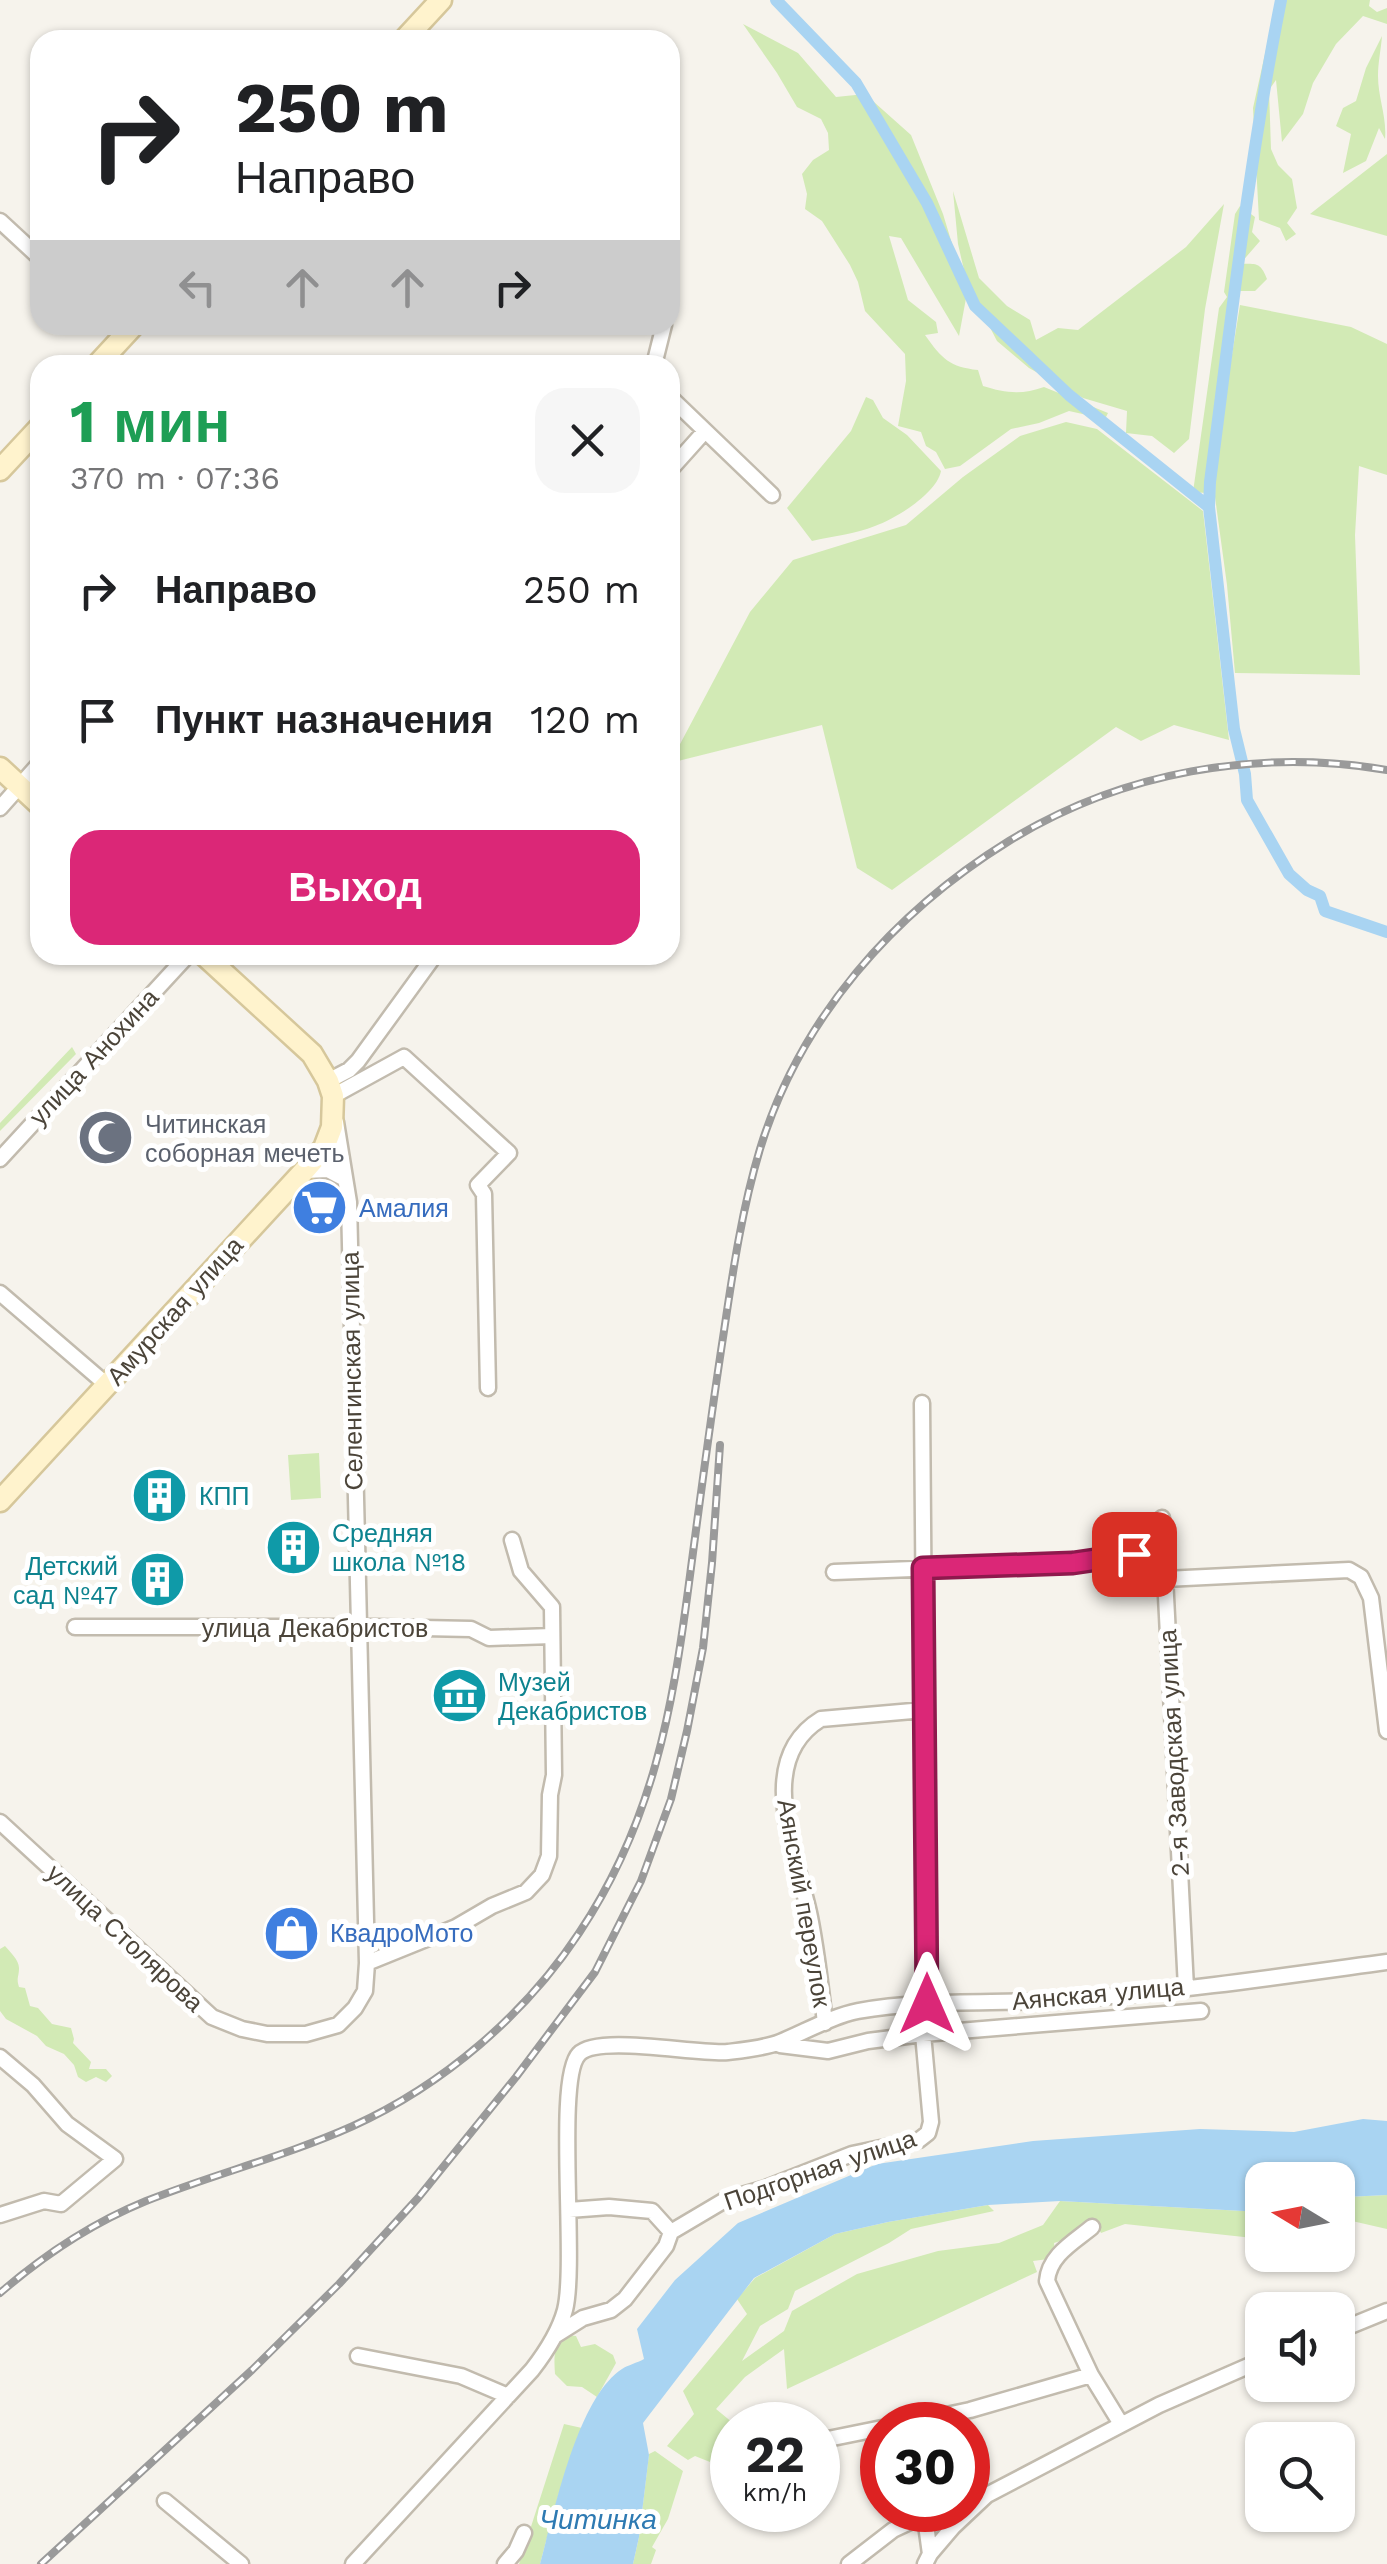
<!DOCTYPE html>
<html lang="ru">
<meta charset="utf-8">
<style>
body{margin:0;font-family:"Work Sans",sans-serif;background:#f6f6f6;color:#202124;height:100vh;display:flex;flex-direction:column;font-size:38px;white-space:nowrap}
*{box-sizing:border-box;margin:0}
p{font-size:32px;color:#757577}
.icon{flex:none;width:55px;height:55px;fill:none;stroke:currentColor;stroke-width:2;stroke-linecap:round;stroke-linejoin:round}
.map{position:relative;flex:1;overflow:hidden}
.side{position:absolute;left:30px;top:355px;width:650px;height:610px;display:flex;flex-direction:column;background:#fff;border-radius:30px;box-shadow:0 2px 8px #0004}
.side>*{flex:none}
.banner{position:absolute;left:30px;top:30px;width:650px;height:305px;border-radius:30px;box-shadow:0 2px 8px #0004;background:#fff;color:#202124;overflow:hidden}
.needle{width:65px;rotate:280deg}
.tools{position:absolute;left:1245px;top:2162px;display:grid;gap:20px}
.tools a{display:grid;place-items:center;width:110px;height:110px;border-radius:20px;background:#fff;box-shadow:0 2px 8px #0004;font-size:50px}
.speed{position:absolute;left:710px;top:2402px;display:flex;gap:20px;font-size:50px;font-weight:700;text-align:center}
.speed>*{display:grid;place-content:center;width:130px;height:130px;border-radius:50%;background:#fff;box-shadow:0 2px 8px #0004;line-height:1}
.speed small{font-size:25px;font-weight:400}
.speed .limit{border:15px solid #d22;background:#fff;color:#111}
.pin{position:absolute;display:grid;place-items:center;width:85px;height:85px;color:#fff;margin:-42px;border-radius:20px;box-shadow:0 5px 15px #0006}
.me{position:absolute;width:110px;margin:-55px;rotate:0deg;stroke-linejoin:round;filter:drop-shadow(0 0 8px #0008)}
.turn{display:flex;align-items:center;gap:35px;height:210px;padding:0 40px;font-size:45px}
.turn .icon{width:130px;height:130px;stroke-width:2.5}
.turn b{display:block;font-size:70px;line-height:85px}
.lanes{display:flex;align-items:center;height:95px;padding:0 40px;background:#0003;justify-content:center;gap:50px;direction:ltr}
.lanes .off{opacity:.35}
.round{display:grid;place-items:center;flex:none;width:105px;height:105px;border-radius:30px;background:#f6f6f6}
.overview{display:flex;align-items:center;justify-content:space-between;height:170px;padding:0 40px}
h1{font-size:60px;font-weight:700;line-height:75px;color:#1e9e55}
.action{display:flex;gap:20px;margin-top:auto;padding:20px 40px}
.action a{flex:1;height:115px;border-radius:30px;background:#db2777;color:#fff;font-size:40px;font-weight:700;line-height:115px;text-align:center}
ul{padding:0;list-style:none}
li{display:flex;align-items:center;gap:30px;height:130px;padding:0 40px}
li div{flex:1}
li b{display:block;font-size:38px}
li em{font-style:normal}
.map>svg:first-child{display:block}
.green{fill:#d2eab5}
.water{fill:#a9d4f2}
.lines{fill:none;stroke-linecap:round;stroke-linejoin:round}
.canal{stroke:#a9d4f2;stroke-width:12}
.minor-casing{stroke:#c2bbae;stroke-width:19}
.secondary-casing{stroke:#d6c79b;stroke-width:25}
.minor{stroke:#fff;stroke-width:14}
.secondary{stroke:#fff3cd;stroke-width:20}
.rail-casing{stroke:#9a9a9a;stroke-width:8}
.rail{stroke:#fff;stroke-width:4;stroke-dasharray:11;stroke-linecap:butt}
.route-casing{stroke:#8e194d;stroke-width:25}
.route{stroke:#db2777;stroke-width:18}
.labels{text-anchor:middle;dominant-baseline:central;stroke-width:10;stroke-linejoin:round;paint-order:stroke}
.street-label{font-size:25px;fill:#4b4439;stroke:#fff}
.worship-label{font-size:25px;fill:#5b616d;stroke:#fff;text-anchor:start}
.shop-label{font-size:25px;fill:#366cbe;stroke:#fff;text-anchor:start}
.culture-label{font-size:25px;fill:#0d838f;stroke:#fff;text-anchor:start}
.water-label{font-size:28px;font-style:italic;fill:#2e7ab2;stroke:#fff}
</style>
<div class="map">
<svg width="1387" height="2564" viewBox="0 0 1387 2564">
<rect width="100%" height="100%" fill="#f6f3ec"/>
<!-- green -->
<path class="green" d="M 1277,0 L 1370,0 L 1369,6 L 1377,12 L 1387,8 L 1387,24 L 1363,16 L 1336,44 L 1313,83 L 1303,114 L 1282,142 L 1276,80 L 1269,90 L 1271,149 L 1278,165 L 1292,179 L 1297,208 L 1287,223 L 1296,234 L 1286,241 L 1280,228 L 1259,220 L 1253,108 Z
M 743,24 L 798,53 L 836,97 L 865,94 L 911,135 L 943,214 L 967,293 L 959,336 L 901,238 L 889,236 L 908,300 L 936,322 L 938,333 L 925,335 C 942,359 950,367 978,370 L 983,386 C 1005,393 1022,395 1044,387 L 1108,413 L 1105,419 L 1069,411 L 1039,423 L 1011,429 L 960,466 L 945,469 L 936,452 L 926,446 L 921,432 L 898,426 L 906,381 L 905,354 L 865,311 L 858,282 L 850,265 L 822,221 L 805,209 L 807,194 L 802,174 L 813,160 L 829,150 L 828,133 L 821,119 L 797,107 L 777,73 Z
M 1382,36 C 1381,49 1378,63 1378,76 C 1378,98 1387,117 1385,139 L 1379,128 L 1366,161 L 1343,173 L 1351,134 L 1336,126 L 1343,108 L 1356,101 L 1366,68 Z
M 1387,154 L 1387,236 L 1310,214 Z
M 953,191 L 979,278 L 1007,306 L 1030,320 L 1036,340 L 1058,328 L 1078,330 L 1186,247 L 1224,204 L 1205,309 L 1189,439 L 1174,453 L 1152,436 L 1126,433 L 1127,411 L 1083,398 L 1029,368 L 997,341 L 967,283 L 958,244 Z
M 1240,206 L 1255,217 L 1252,232 L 1260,241 L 1240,264 C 1257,263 1261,263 1267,279 L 1255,291 L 1235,291 L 1230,295 L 1206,493 L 1193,492 L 1219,308 L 1227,297 L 1224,292 L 1235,214 Z
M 1240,305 L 1351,327 L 1387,344 L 1387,475 L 1359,466 L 1355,535 L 1360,675 L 1235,673 L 1227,585 L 1215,497 L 1216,454 Z
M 866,397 L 873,400 L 883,418 L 907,435 L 941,471 C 937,493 897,518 875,526 C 856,534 832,536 812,541 L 787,508 L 851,431 Z
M 1066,422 L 1097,429 L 1203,511 L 1229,740 L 1174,725 L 1141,741 L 1116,727 L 892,890 L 857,868 L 822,725 L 670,763 L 750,612 L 793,560 L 906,525 L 963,477 L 1020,436 Z
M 72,1047 L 76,1054 L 0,1131 L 0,1123 Z
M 319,1453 L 321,1498 L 291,1500 L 288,1455 Z
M 5,1946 C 10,1952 19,1960 19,1968 C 19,1977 16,1978 19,1987 L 25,1988 L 30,2006 L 38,2008 L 52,2024 L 71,2028 L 74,2039 L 73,2043 L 91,2062 L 89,2069 L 106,2069 L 112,2076 L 106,2082 L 96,2077 L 86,2082 L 78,2077 L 74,2065 L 64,2054 L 46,2046 L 37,2036 L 6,2019 L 0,2011 L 0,1949 Z
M 1387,2195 L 1387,2229 L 1352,2221 L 1338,2224 L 1338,2204 L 1346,2197 Z
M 1060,2201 L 1262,2212 L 1262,2239 L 1125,2224 L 1101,2233 L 1094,2220 L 1083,2224 L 1079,2235 L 1054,2243 L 1056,2258 L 1033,2261 L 1037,2272 L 787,2389 L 784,2349 L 745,2377 L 716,2409 L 733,2423 L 710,2462 L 695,2456 L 688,2460 L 667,2446 L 694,2414 L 683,2391 L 747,2314 L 737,2299 L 755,2278 L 835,2234 L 888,2222 L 988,2205 L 994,2211 L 911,2229 L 889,2243 L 795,2291 L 788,2309 L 760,2326 L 742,2361 L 784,2331 L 792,2311 L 857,2274 L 938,2251 L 999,2243 L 1043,2225 Z
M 565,2335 L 576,2336 L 581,2347 L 595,2344 L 613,2355 L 616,2363 L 597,2397 L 582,2387 L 567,2386 L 555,2374 C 554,2359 553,2345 565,2335 Z
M 564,2424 L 582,2428 L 559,2493 L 540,2564 L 519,2564 Z
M 655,2451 L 683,2471 L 668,2519 L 652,2547 L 656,2550 L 651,2564 L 633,2564 L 639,2537 L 649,2454 Z"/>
<!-- water -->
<path class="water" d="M 1363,2119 L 1387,2121 L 1387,2195 L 1346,2197 L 1338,2204 L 1338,2180 L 1262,2180 L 1262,2212 L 1060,2201 L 988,2205 L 888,2222 L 835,2234 L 754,2278 L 643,2423 L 649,2455 L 639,2537 L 633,2564 L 540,2564 C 554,2513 577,2398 622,2369 C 628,2365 637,2363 644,2359 L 637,2329 L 675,2280 L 738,2223 L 877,2164 L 1033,2141 L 1200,2129 L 1294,2132 Z"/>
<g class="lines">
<!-- canal -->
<path class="canal" d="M 776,0 L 856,83 L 927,203 L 975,306 L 1069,395 L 1209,507
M 1281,0 C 1249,160 1231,321 1210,482 L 1209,507 L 1234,729 L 1245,774 L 1247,800 L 1289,874 L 1307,890 L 1320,896 L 1325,911 L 1387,932"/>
<defs>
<path id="minor" d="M 0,221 L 40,258
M 111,325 L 123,336
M 654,365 L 664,325
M 670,397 L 772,495
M 670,470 L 705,431
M 0,808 L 40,763
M 328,1081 L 349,1070 L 358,1061 L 435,955
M 333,1096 L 404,1057 L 509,1153 L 478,1185 L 484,1194 L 488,1388
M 0,1159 L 188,955
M 304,1171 L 328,1170 L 345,1179
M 0,1293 L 107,1385
M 922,1403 L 927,2004
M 1162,1518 L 1186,1988
M 834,1572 L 1073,1563 L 1164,1550
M 1165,1579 L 1349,1570 L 1361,1577 L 1371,1598 L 1387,1731
M 75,1627 L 375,1627 L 471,1629 L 489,1638 L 552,1636
M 0,1822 L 212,2017 L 242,2029 L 267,2034 L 306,2034 L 338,2025 L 355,2008 L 365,1991 L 367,1963 L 349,1202 L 336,1122
M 367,1963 L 456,1927 L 492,1906 L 526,1892 L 542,1875 L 549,1856 L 550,1795 L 554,1775 L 552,1607 L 521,1571 L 512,1540
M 825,2023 C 821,1988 817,1952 810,1917 C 798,1857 752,1761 821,1719 L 924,1710
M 780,2045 L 828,2051 L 868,2041 L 923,2034 L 1201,2011
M 0,2057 L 33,2085 L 67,2124 L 115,2159 L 61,2204 L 44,2201 L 0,2215
M 569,2210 L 609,2207 L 652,2211 L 671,2232 L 725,2200 L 763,2189 L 852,2154 L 919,2140 L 928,2133 L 931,2122 L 923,2034
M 1092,2227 C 1074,2242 1049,2255 1047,2281 L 1091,2375 L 1121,2424
M 1338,2331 L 1387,2311
M 556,2335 L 583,2318 L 611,2310 L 625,2299 L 666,2246 L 671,2232
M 358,2356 L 461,2376 L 508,2396
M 899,2425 L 970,2410 L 1091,2375
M 818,2441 L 882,2428
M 165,2501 L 241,2564
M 924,2510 L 930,2554
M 353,2564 L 532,2370 C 546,2352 559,2332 565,2310 C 577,2263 555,2078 579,2054 C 598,2034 698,2055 728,2052 C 745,2050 765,2048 780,2042 C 805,2032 832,2016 858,2011 C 930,1998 1005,2005 1078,1999 C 1181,1991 1284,1976 1387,1962
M 505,2564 L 516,2551 L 524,2533
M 849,2564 L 893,2530 L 925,2515
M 925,2564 L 930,2554 L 953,2527 L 987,2495 L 1159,2405 L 1262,2360"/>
<path id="secondary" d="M 404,40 L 441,0
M 97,365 L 134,325
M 0,470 L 40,427
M 0,768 L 40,805
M 0,1501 L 304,1171 L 324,1148 L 332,1127 L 333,1096 L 328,1081 L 312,1054 L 204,955"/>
</defs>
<!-- minor casing -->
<use href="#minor" class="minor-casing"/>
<!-- secondary casing -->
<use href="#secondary" class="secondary-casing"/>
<!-- minor -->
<use href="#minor" class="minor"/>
<!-- secondary -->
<use href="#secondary" class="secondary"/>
<defs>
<path id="rail" d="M 0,2293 C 44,2255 92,2223 146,2201 C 214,2174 286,2156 353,2126 C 443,2085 525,2015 579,1933 C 653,1822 672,1712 689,1583 C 700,1499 711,1415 724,1331 C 733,1270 742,1209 760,1149 C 800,1018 894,912 1009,841 C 1121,772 1257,748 1387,770
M 41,2564 L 252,2370 L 339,2284 L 418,2198 L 516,2077 L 595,1972 L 641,1881 L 671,1799 L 687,1731 L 703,1648 L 712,1563 L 720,1445"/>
</defs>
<!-- rail casing -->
<use href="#rail" class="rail-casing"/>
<!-- rail -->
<use href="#rail" class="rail"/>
</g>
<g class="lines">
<defs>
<path id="route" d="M 927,2004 L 923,1568 L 1073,1563 L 1134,1554"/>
</defs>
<!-- route casing -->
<use href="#route" class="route-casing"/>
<!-- route -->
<use href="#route" class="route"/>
</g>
<!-- icons -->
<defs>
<symbol id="mosque-disc" viewBox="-11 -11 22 22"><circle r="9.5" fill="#6b7280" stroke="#fff"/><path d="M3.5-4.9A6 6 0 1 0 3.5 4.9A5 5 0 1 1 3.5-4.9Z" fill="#fff"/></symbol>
<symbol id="supermarket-disc" viewBox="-11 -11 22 22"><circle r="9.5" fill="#3f7fe0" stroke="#fff"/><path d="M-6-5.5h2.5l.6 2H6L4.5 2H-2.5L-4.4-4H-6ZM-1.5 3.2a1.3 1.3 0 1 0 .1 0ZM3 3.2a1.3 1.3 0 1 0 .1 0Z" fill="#fff"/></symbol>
<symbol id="building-disc" viewBox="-11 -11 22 22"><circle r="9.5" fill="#0f9aa8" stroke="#fff"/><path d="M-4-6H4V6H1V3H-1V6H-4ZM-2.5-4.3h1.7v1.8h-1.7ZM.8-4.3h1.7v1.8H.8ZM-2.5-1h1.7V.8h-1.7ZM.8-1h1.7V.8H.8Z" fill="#fff"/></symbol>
<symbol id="museum-disc" viewBox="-11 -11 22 22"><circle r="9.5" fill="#0f9aa8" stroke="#fff"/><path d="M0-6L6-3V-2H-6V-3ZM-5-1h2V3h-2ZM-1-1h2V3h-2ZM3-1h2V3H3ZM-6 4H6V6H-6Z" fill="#fff"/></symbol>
<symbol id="shop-disc" viewBox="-11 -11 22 22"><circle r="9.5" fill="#3f7fe0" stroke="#fff"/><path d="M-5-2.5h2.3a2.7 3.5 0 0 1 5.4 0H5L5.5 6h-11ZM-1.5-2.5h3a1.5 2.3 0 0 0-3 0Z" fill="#fff"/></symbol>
</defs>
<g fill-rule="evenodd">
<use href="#mosque-disc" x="74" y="1106" width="63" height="63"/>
<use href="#supermarket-disc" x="288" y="1176" width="63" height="63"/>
<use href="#building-disc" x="128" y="1464" width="63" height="63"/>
<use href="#building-disc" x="262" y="1516" width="63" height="63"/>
<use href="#building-disc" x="126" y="1548" width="63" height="63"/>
<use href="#museum-disc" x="428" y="1664" width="63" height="63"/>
<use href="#shop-disc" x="260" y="1902" width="63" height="63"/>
</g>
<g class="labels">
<!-- street labels -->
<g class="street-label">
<text transform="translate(94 1057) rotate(-47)">улица Анохина</text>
<text transform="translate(175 1311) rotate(-48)">Амурская улица</text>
<text transform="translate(352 1371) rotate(-91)">Селенгинская улица</text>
<text x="315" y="1628">улица Декабристов</text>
<text transform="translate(1174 1753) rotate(-93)">2-я Заводская улица</text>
<text transform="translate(804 1903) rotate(80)">Аянский переулок</text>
<text transform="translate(125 1938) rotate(43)">улица Столярова</text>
<text transform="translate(1098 1994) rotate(-5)">Аянская улица</text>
<text transform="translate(820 2170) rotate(-19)">Подгорная улица</text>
</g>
<!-- worship labels -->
<g class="worship-label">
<text x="145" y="1124">Читинская<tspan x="145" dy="29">соборная мечеть</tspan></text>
</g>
<!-- shop labels -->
<g class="shop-label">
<text x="359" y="1208">Амалия</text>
<text x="330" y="1933">КвадроМото</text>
</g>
<!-- culture labels -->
<g class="culture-label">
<text x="199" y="1496">КПП</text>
<text x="332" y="1533">Средняя<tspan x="332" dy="29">школа №18</tspan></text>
<text x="118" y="1566" text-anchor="end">Детский<tspan x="118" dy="29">сад №47</tspan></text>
<text x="498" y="1682">Музей<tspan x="498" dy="29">Декабристов</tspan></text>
</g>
<!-- water labels -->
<g class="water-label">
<text x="598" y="2519">Читинка</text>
</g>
</g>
</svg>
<div class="tools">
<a><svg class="needle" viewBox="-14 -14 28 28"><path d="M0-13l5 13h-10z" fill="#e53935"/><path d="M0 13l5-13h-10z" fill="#757577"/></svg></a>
<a><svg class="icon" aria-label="sound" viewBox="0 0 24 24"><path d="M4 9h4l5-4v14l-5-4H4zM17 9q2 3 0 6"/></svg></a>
<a><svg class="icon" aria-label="search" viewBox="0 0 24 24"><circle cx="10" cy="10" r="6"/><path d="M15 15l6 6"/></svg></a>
</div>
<div class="speed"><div>22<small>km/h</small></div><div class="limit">30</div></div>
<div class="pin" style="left:1134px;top:1554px;background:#d93025"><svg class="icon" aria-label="arrive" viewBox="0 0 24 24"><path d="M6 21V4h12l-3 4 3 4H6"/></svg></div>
<svg class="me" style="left:927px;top:2004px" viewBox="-20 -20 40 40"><path d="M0-17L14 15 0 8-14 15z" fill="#db2777" stroke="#fff" stroke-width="4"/></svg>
<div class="banner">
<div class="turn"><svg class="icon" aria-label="right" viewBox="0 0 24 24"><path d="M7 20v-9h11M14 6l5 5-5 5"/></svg><div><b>250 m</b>Направо</div></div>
<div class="lanes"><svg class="icon off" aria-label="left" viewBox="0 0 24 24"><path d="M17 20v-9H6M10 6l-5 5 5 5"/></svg><svg class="icon off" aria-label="ahead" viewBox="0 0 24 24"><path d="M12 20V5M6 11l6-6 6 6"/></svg><svg class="icon off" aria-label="ahead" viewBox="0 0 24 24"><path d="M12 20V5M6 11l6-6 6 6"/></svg><svg class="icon" aria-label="right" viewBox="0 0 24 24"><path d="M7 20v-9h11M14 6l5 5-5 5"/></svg></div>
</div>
<section class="side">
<div class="overview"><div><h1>1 мин</h1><p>370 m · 07:36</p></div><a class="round"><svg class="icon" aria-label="close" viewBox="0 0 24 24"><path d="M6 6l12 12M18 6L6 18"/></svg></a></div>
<ul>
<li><svg class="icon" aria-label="right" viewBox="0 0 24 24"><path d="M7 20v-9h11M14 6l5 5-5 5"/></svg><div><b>Направо</b></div><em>250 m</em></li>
<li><svg class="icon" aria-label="arrive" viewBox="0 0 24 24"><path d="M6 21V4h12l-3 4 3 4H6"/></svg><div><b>Пункт назначения</b></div><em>120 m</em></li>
</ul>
<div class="action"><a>Выход</a></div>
</section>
</div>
